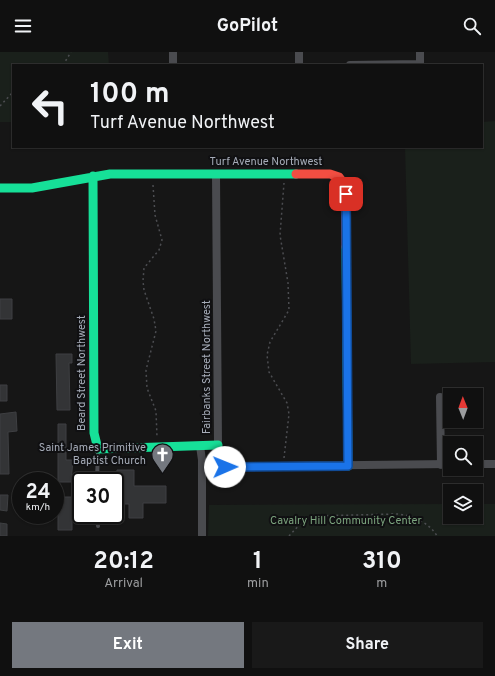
<!DOCTYPE html>
<style>
body{margin:0;font-family:Overpass,sans-serif;background:#191919;color:#f1f3f6;height:100vh;display:flex;flex-direction:column;font-size:15px;white-space:nowrap}
*{box-sizing:border-box;margin:0}
p{font-size:13px;color:#9c9d9f}
.icon{flex:none;width:22px;height:22px;fill:none;stroke:currentColor;stroke-width:2;stroke-linecap:round;stroke-linejoin:round}
.map{position:relative;height:484px;overflow:hidden}
.side{display:flex;flex-direction:column;background:#101010;flex:1}
.side>*{flex:none}
.banner{position:absolute;left:12px;top:12px;width:471px;height:84px;border-radius:0px;box-shadow:0 1px 3px #0004,0 0 0 1px #303030;background:#101010;color:#f1f3f6;overflow:hidden}
.needle{width:26px;rotate:359deg}
.controls{position:absolute;left:443px;top:336px;display:grid;gap:8px}
.controls a{display:grid;place-items:center;width:40px;height:40px;border-radius:0px;background:#101010;box-shadow:0 1px 3px #0004,0 0 0 1px #303030;font-size:20px}
.speed{position:absolute;left:12px;top:420px;display:flex;gap:8px;font-size:20px;font-weight:700;text-align:center}
.speed>*{display:grid;place-content:center;width:52px;height:52px;border-radius:50%;background:#101010;box-shadow:0 1px 3px #0004,0 0 0 1px #303030;line-height:1}
.speed small{font-size:10px;font-weight:400}
.speed .limit{border:2px solid #111;border-radius:6px;background:#fff;color:#111}
.pin{position:absolute;display:grid;place-items:center;width:34px;height:34px;color:#fff;margin:-17px;border-radius:8px;box-shadow:0 2px 6px #0006}
.me{position:absolute;width:44px;margin:-22px;rotate:89deg;stroke-linejoin:round;filter:drop-shadow(0 0 3px #0008)}
.turn{display:flex;align-items:center;gap:14px;height:84px;padding:0 12px;font-size:18px}
.turn .icon{width:52px;height:52px;stroke-width:2.5}
.turn b{display:block;font-size:28px;line-height:34px}
.eta{display:flex;justify-content:space-evenly;align-items:center;height:68px;text-align:center}
.eta b{font-size:24px;font-weight:700;line-height:28px}
.action{display:flex;gap:8px;margin-top:auto;padding:8px 12px}
.action a{flex:1;height:46px;border-radius:0px;background:#74787f;color:#fff;font-size:16px;font-weight:700;line-height:46px;text-align:center}
.action a+a{background:#191919;color:#f1f3f6}
header{display:flex;justify-content:space-between;align-items:center;height:52px;padding:0 12px;background:#101010;font-size:18px;font-weight:700}
.map>svg:first-child{display:block}
.green{fill:#1a201b}
.building{fill:#333436;stroke:#3e3f42}
.lines{fill:none;stroke-linecap:round;stroke-linejoin:round}
.path{stroke:#4c4d51;stroke-width:1.5;stroke-dasharray:2 3;stroke-linecap:butt}
.lane{stroke:#4a4b4f;stroke-width:4}
.street{stroke:#4a4b4f;stroke-width:8}
.fast{stroke:#16e098;stroke-width:9}
.jam{stroke:#f24e42;stroke-width:9}
.route-casing{stroke:#114b97;stroke-width:10}
.route{stroke:#1a73e8;stroke-width:7}
.labels{text-anchor:middle;dominant-baseline:central;stroke-width:4;stroke-linejoin:round;paint-order:stroke}
.street-label{font-size:11px;fill:#a6acb8;stroke:#101012}
.poi-label{font-size:11px;fill:#a6acb8;stroke:#101012;text-anchor:end}
.park-label{font-size:11px;fill:#7ca47e;stroke:#101012}
</style>
<header><svg class="icon" aria-label="menu" viewBox="0 0 24 24"><path d="M4 6h16M4 12h16M4 18h16"/></svg>GoPilot<svg class="icon" aria-label="search" viewBox="0 0 24 24"><circle cx="10" cy="10" r="6"/><path d="M15 15l6 6"/></svg></header>
<div class="map">
<svg width="495" height="484" viewBox="0 0 495 484">
<rect width="100%" height="100%" fill="#161616"/>
<!-- green -->
<path class="green" d="M 0,0 L 108,0 L 109,13 L 13,13 L 13,70 L 0,70 Z
M 495,69 L 495,310 L 411,312 L 405,95 L 482,95 L 482,70 Z
M 450,452 L 450,465 L 476,465 L 476,452 L 495,452 L 495,484 L 208,484 L 209,453 Z"/>
<!-- building -->
<path class="building" d="M 0,247 L 12,247 L 12,267 L 0,267 Z
M 56,302 L 72,302 L 72,311 L 69,311 L 70,358 L 57,358 Z
M 0,333 L 7,333 L 7,349 L 0,349 Z
M 16,360 L 17,379 L 8,380 L 9,422 L 0,422 L 0,362 Z
M 58,372 L 66,372 L 66,408 L 73,408 L 71,430 L 58,430 Z
M 117,418 L 134,418 L 134,434 L 166,434 L 166,451 L 143,451 L 143,466 L 129,466 L 129,452 L 117,452 L 117,435 L 115,435 Z
M 0,443 L 8,443 L 7,459 L 0,458 Z
M 58,445 L 72,445 L 72,478 L 58,478 Z
M 0,471 L 7,472 L 7,484 L 0,484 Z"/>
<g class="lines">
<!-- path -->
<path class="path" d="M 63,13 L 71,0
M 0,54 L 13,40
M 153,133 L 155,163 L 162,188 L 159,198 L 144,216 L 143,229 L 144,238 L 154,267 L 156,279 L 146,318 L 147,336 L 156,359 L 157,385
M 284,406 L 289,362 L 287,351 L 269,320 L 267,303 L 270,290 L 289,258 L 288,231 L 280,183 L 284,131
M 289,484 L 302,470 L 312,464 L 395,462 C 410,462 429,470 437,484"/>
<!-- lane -->
<path class="lane" d="M 97,429 L 98,398
M 97,463 L 98,474"/>
<!-- street -->
<path class="street" d="M 420,0 L 420,13
M 173,13 L 173,0
M 299,13 L 299,0
M 350,13 L 420,12
M 216,122 L 218,393 L 225,415
M 440,345 L 441,413
M 200,394 L 202,408 L 202,484
M 476,412 L 495,412
M 202,415 L 450,412"/>
<!-- fast -->
<path class="fast" d="M 93,124 L 94,381 L 98,397 L 218,393
M 0,136 L 32,136 L 110,122 L 296,122
M 346,195 L 348,414"/>
<!-- jam -->
<path class="jam" d="M 296,122 L 330,122 L 339,125 L 345,133 L 346,195"/>
</g>
<g class="lines">
<defs>
<path id="route" d="M 225,415 L 348,414 L 346,142"/>
</defs>
<!-- route casing -->
<use href="#route" class="route-casing"/>
<!-- route -->
<use href="#route" class="route"/>
</g>
<!-- icons -->
<defs>
<symbol id="church-pin" viewBox="-11 -11 22 30"><path d="M0 17L-7.5 6A9.5 9.5 0 1 1 7.5 6Z" fill="#74787f" stroke="#101012"/><path d="M-1.2-6h2.4v3.5h3.3v2.4h-3.3V6h-2.4V-.1h-3.3v-2.4h3.3Z" fill="#fff"/></symbol>
</defs>
<g fill-rule="evenodd">
<use href="#church-pin" x="150" y="390" width="25" height="34"/>
</g>
<g class="labels">
<!-- street labels -->
<g class="street-label">
<text x="266" y="110">Turf Avenue Northwest</text>
<text transform="translate(207 315) rotate(-90)">Fairbanks Street Northwest</text>
<text transform="translate(82 321) rotate(-90)">Beard Street Northwest</text>
</g>
<!-- poi labels -->
<g class="poi-label">
<text x="146" y="396">Saint James Primitive<tspan x="146" dy="13">Baptist Church</tspan></text>
</g>
<!-- park labels -->
<g class="park-label">
<text x="346" y="469">Cavalry Hill Community Center</text>
</g>
</g>
</svg>
<div class="controls">
<a><svg class="needle" viewBox="-14 -14 28 28"><path d="M0-13l5 13h-10z" fill="#e53935"/><path d="M0 13l5-13h-10z" fill="#9c9d9f"/></svg></a>
<a><svg class="icon" aria-label="search" viewBox="0 0 24 24"><circle cx="10" cy="10" r="6"/><path d="M15 15l6 6"/></svg></a>
<a><svg class="icon" aria-label="layers" viewBox="0 0 24 24"><path d="M12 4l9 5-9 5-9-5zM3 14l9 5 9-5"/></svg></a>
</div>
<div class="speed"><div>24<small>km/h</small></div><div class="limit">30</div></div>
<div class="pin" style="left:346px;top:142px;background:#d93025"><svg class="icon" aria-label="arrive" viewBox="0 0 24 24"><path d="M6 21V4h12l-3 4 3 4H6"/></svg></div>
<svg class="me" style="left:225px;top:415px" viewBox="-20 -20 40 40"><circle r="19" fill="#fff"/><path d="M0-13L10 11 0 6-10 11z" fill="#1a73e8"/></svg>
<div class="banner">
<div class="turn"><svg class="icon" aria-label="left" viewBox="0 0 24 24"><path d="M17 20v-9H6M10 6l-5 5 5 5"/></svg><div><b>100 m</b>Turf Avenue Northwest</div></div>
</div>
</div>
<section class="side">
<div class="eta">
<div><b>20:12</b><p>Arrival</p></div>
<div><b>1</b><p>min</p></div>
<div><b>310</b><p>m</p></div>
</div>
<div class="action"><a>Exit</a><a>Share</a></div>
</section>
